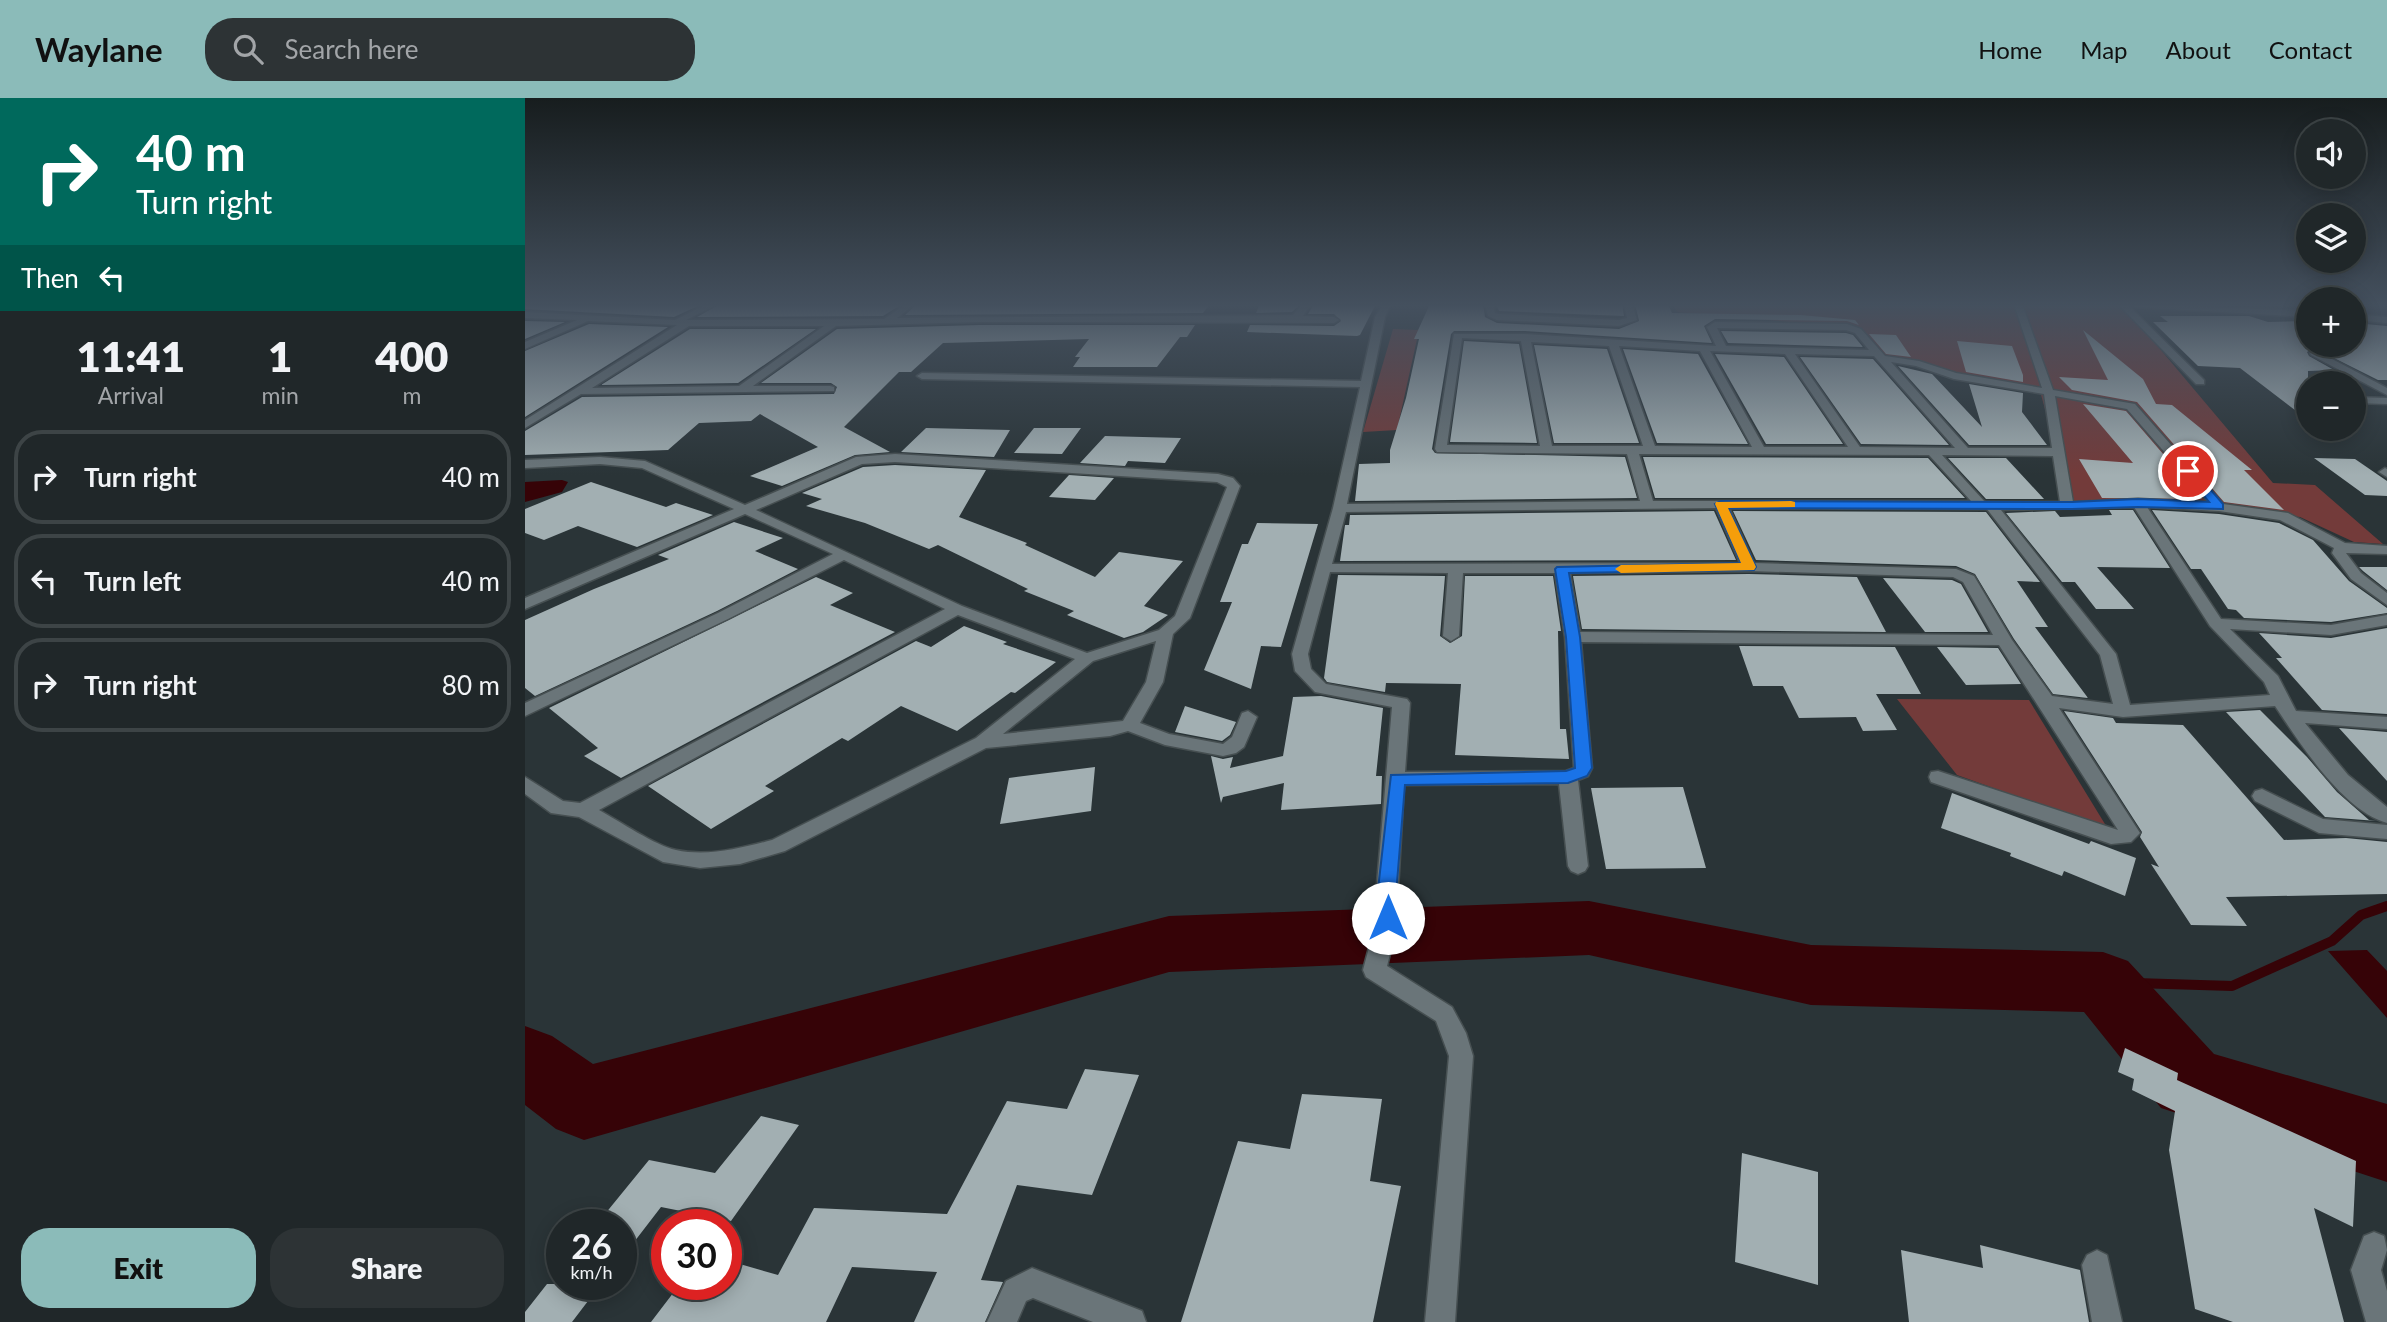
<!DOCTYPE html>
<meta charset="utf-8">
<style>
body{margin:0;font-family:Lato,sans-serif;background:#2d3335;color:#f1f3f6;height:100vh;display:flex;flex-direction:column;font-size:26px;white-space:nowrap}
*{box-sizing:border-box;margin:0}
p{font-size:23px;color:#a2a5a8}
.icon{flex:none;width:38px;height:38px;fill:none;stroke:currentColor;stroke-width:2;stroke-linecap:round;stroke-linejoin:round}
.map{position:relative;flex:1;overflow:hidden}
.side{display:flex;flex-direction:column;background:#202729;width:525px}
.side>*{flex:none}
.hud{background:#00695c;color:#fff;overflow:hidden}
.fabs{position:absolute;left:1771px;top:21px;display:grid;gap:14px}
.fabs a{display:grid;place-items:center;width:70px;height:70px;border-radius:50%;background:#202729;box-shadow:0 4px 18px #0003,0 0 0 2px #3d4446;font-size:35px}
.speed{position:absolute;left:21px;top:1111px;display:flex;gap:14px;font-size:35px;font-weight:700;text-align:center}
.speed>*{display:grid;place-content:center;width:91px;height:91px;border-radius:50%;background:#202729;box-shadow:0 4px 18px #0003,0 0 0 2px #3d4446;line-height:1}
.speed small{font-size:18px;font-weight:400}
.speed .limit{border:10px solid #d22;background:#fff;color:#111}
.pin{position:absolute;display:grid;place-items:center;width:60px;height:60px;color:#fff;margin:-30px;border:4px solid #fff;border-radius:50%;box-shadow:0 2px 7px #0007}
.me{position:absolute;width:77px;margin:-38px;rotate:0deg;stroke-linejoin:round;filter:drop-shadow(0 0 5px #0008)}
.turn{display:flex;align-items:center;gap:24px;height:147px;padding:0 21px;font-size:32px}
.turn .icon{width:91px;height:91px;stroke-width:2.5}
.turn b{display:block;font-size:49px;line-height:60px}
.then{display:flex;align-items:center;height:66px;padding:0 21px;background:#0003;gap:14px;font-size:26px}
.eta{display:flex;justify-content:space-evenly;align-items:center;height:119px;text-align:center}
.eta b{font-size:42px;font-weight:800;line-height:49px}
.primary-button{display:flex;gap:14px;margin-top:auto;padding:14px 21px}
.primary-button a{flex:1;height:80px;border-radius:28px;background:#8bbbb9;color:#111;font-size:28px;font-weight:800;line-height:80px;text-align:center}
.primary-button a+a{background:#2d3335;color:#f1f3f6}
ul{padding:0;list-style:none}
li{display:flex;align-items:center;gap:21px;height:94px;margin:0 14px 10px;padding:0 7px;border:4px solid #3d4446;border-radius:28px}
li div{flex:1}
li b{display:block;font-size:26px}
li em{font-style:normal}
header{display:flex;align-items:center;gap:42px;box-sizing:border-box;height:98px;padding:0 35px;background:#8bbbb9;color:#111}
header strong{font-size:33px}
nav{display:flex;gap:38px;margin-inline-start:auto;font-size:24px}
.search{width:490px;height:63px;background:#2d3335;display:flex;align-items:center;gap:18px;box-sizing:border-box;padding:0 24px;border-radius:28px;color:#a2a5a8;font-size:26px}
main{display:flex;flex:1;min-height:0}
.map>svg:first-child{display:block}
.green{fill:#733b3a}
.water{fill:#360307}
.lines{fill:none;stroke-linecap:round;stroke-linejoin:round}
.stream{stroke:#360307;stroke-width:10}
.river{fill:#360307;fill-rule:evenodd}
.building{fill:#a2afb2}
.minor-casing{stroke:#464f51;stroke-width:3}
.minor{fill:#6a7579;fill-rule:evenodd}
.route{fill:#1a73e8;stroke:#114b97;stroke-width:2}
.slow{fill:#f59e0b}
</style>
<header>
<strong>Waylane</strong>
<div class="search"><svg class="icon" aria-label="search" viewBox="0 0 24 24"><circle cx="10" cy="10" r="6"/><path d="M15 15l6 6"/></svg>Search here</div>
<nav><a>Home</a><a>Map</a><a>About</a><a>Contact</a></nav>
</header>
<main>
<section class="side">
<div class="hud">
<div class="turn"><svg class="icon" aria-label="right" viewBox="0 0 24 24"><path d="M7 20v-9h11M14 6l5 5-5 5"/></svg><div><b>40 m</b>Turn right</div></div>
<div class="then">Then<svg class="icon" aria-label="left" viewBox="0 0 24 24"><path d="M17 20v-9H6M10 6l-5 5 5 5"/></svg></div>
</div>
<div class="eta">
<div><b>11:41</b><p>Arrival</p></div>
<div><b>1</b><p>min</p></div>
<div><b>400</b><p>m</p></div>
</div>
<ul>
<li><svg class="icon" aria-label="right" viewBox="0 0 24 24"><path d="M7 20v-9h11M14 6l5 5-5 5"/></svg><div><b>Turn right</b></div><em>40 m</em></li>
<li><svg class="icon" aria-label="left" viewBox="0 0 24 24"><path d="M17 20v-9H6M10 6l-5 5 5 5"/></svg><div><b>Turn left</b></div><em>40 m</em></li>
<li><svg class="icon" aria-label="right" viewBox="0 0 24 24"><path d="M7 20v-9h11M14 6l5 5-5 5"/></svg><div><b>Turn right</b></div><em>80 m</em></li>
</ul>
<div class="primary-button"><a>Exit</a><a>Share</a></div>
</section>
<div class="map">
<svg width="1862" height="1224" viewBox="0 0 1862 1224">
<rect width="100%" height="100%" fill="#2a3437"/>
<!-- green -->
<path class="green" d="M 1148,206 L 1597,206 L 1748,385 L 1790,387 L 1858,446 L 1829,444 L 1775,419 L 1613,405 L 1546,406 L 1515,293 L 1357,261 L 1322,229 L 1152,214 Z
M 868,231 L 894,232 L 872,332 L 838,334 Z
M 1372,601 L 1504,602 L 1583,731 L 1432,677 Z"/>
<!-- water -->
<path class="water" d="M 37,382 L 43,384 L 37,394 L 0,404 L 0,384 Z
M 1842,852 L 1862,873 L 1862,920 L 1803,853 Z"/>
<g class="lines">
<!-- stream -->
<path class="stream" d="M 1578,884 L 1707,888 L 1807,843 L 1836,817 L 1862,808"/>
<!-- river -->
<path class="river" d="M 1064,803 L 1286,847 L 1578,854 L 1603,863 L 1689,956 L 1862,1006 L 1862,1084 L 1636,1010 L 1559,914 L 1286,907 L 1064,857 L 644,874 L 59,1042 L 31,1031 L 0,1007 L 0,928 L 27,938 L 68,966 L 644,818 Z"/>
</g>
<!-- building -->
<path class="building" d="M 0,206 L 177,206 L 149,219 L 0,211 Z
M 195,206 L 377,206 L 358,218 L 172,219 Z
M 392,206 L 685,206 L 678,215 L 380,217 Z
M 735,206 L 775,206 L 767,214 L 731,215 Z
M 789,206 L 851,206 L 835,237 L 832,238 L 722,234 L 725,227 L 809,228 L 816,223 L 809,216 L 783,216 Z
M 905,206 L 958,206 L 960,219 L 972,225 L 1094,231 L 1114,223 L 1110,206 L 1143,206 L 1147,215 L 1276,217 L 1330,222 L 1334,227 L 1322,223 L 1190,221 L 1179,228 L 1187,245 L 1000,233 L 929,233 L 926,236 L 907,351 L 910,355 L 1100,359 L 1112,400 L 830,403 L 834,366 L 865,365 L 865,352 L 881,300 L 894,241 L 889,241 Z
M 971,206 L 1097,206 L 1099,218 L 974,213 Z
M 1635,218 L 1724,218 L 1743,224 L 1783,223 L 1783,247 L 1829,247 L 1829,225 L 1862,228 L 1862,282 L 1853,282 L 1789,250 L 1782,254 L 1784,258 L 1809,272 L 1783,273 L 1783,322 L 1715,270 L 1673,268 L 1628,224 L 1643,224 Z
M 0,223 L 40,224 L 0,241 Z
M 64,226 L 143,229 L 0,319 L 0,253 Z
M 455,227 L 670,227 L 662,239 L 655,239 L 632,269 L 548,269 L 555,259 L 550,259 L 564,241 L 418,245 L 386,274 L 374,274 L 319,329 L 365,354 L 330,357 L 257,388 L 225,378 L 293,349 L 235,316 L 226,323 L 174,325 L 143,352 L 0,357 L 0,333 L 57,299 L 309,296 L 312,289 L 306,285 L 236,285 L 312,231 Z
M 165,231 L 291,231 L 213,285 L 76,287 Z
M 1558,232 L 1618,281 L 1631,306 L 1647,307 L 1727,372 L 1719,372 L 1759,412 L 1699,404 L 1612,304 L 1547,292 L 1534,279 L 1583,282 Z
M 1196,233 L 1321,235 L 1328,237 L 1338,249 L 1203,245 Z
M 1344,236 L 1371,237 L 1386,259 L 1361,256 Z
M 939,243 L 994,246 L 1012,345 L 925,344 Z
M 1432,243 L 1487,248 L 1498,277 L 1498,284 L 1441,274 Z
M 1009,247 L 1082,251 L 1114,345 L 1029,345 Z
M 1098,251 L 1173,256 L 1223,346 L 1132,345 Z
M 1190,256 L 1259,259 L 1318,346 L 1241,346 Z
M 1275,259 L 1348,261 L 1424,347 L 1336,346 Z
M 1373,268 L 1407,276 L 1457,329 L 1444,286 L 1498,295 L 1497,314 L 1522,347 L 1444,347 Z
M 1558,306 L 1601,313 L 1677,401 L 1577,400 L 1554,361 L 1608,365 Z
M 401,330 L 485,332 L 469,359 L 376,354 Z
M 509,330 L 556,330 L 537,356 L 489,355 Z
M 580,338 L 656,340 L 640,365 L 603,363 L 600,368 L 555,365 Z
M 1118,359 L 1403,360 L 1440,400 L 1130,400 Z
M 1423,360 L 1481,360 L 1519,401 L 1461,401 Z
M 1789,360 L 1830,361 L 1862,383 L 1862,398 L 1840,397 Z
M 370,367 L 461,372 L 434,419 L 502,445 L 500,447 L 570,479 L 594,454 L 658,463 L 619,508 L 643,517 L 618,534 L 599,540 L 542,517 L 549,513 L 499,493 L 503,491 L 413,447 L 404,451 L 340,425 L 281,408 L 297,401 L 277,395 L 338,369 Z
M 544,377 L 589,380 L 570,402 L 524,399 Z
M 66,384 L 141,409 L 151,405 L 188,417 L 112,449 L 53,428 L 19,442 L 0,435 L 0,411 Z
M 1584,412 L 1608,412 L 1645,470 L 1572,469 L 1609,511 L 1571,511 L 1550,484 L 1537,484 L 1481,415 L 1530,413 L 1535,419 L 1587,417 Z
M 1627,412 L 1694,416 L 1754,425 L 1788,442 L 1824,483 L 1862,510 L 1862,515 L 1806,524 L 1719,520 L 1711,512 L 1703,511 L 1676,471 L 1666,471 Z
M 1189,413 L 1211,462 L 815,463 L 820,427 L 824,427 L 825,417 L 828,417 Z
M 1208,413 L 1461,414 L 1515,484 L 1492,483 L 1523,529 L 1510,529 L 1563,600 L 1528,596 L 1489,541 L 1450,476 L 1431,468 L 1231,462 Z
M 209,424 L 258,440 L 230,453 L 273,471 L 192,513 L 10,598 L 0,590 L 0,522 L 69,491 L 144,461 L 133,457 Z
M 732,425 L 793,426 L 756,549 L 736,548 L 726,591 L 679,572 L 707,504 L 695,504 L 717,446 L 723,446 Z
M 1834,469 L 1862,469 L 1862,492 L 1838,473 Z
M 1224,476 L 1332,479 L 1361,534 L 1057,531 L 1048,478 Z
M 813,477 L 920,478 L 915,538 L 925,545 L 937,538 L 940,478 L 1028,478 L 1036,533 L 1033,533 L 1035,631 L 1041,631 L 1044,661 L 930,657 L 936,586 L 861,585 L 860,594 L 802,584 L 799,580 Z
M 291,479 L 328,495 L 305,507 L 370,534 L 96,680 L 59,658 L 73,650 L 24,610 Z
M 1358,480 L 1427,482 L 1436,486 L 1463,534 L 1400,534 Z
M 439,528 L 482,544 L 478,546 L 531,564 L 490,595 L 486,594 L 432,633 L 376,608 L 323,643 L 317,640 L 240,688 L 249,693 L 186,731 L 123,688 L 391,543 L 406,549 Z
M 1862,530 L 1862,616 L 1797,612 L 1751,560 L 1757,560 L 1734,535 L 1806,540 Z
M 1214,548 L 1370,549 L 1396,596 L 1351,596 L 1372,632 L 1338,633 L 1331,619 L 1274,620 L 1258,588 L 1228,588 Z
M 1412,549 L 1473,550 L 1496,586 L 1441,587 Z
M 796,598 L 858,610 L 851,678 L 857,678 L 856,706 L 756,712 L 759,685 L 698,699 L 696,705 L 686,658 L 698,661 L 708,659 L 705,670 L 758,658 L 768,599 Z
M 660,608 L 711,624 L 705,637 L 697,643 L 650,634 Z
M 1735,612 L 1782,659 L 1812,694 L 1844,722 L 1852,723 L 1800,719 L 1701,614 Z
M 1539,613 L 1588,620 L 1591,625 L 1658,627 L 1759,742 L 1821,740 L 1862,744 L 1862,796 L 1701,799 L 1722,828 L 1666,827 L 1626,766 L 1634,769 L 1615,739 L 1617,734 Z
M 1814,630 L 1862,634 L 1862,683 Z
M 570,669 L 566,713 L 475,726 L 484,680 Z
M 1158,689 L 1181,770 L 1081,771 L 1066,690 Z
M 1427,695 L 1564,746 L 1566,743 L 1611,760 L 1600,798 L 1539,773 L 1537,778 L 1485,758 L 1486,755 L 1416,730 Z
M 1600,950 L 1653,975 L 1652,982 L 1831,1063 L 1828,1129 L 1789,1110 L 1819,1224 L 1708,1224 L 1670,1211 L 1644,1052 L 1650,1013 L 1607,992 L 1609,981 L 1593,974 Z
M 560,971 L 614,977 L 567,1097 L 492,1087 L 456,1182 L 478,1184 L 460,1224 L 389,1224 L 412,1174 L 327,1169 L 301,1224 L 126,1224 L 155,1186 L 201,1186 L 201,1162 L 253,1177 L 289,1110 L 422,1116 L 482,1003 L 542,1011 Z
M 777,996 L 857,1001 L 845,1083 L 876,1088 L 848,1224 L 656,1224 L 713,1043 L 765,1051 Z
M 236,1018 L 274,1027 L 206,1123 L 136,1109 L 96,1161 L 96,1127 L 71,1127 L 124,1062 L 190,1075 Z
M 1217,1055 L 1293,1074 L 1293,1187 L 1210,1164 Z
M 1455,1147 L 1555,1172 L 1564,1224 L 1384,1224 L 1376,1152 L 1458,1170 Z
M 22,1186 L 76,1186 L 47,1224 L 0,1224 L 0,1214 Z"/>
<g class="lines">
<defs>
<path id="minor" d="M 182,206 L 193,206 L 161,222 L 359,221 L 381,206 L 390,206 L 372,220 L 768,217 L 778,206 L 786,206 L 778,218 L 809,219 L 814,222 L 809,225 L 455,224 L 311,228 L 228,288 L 305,288 L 309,289 L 309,293 L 56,296 L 0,330 L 0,322 L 152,227 L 63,223 L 0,251 L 0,244 L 52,222 L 0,220 L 0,214 L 150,222 ZM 164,228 L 299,228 L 214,288 L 67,290 Z
M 858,206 L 866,206 L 860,219 L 822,406 L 1115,403 L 1102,356 L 912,354 L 910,351 L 929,236 L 1000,236 L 1191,248 L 1182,229 L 1190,224 L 1322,226 L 1336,231 L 1360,258 L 1394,263 L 1431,275 L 1517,290 L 1489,206 L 1497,206 L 1528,292 L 1610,306 L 1698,406 L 1763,415 L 1820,445 L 1862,448 L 1862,456 L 1821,455 L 1836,475 L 1862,495 L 1862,507 L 1826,481 L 1807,455 L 1809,450 L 1755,422 L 1694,413 L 1622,409 L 1696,521 L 1806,527 L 1862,517 L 1862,527 L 1806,537 L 1705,531 L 1753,578 L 1771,613 L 1862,619 L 1862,631 L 1780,625 L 1823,677 L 1862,709 L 1862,725 C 1817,712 1775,645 1750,608 L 1598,619 L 1534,610 L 1615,735 L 1606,744 L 1586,746 L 1406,684 L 1404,679 L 1406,674 L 1413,673 L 1593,732 L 1474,547 L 1056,544 L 1067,670 L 1063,678 L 1053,682 L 1063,768 L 1060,773 L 1053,776 L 1046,773 L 1043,768 L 1034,686 L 879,687 L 872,809 L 874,820 L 862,868 L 927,909 L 941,935 L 948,958 L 930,1224 L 900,1224 L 924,958 L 911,923 L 841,879 L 838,872 L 852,820 L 850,809 L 867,609 L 790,594 L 770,573 L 767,556 L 808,410 L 835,289 L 397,281 L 392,278 L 397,275 L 836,283 L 850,219 ZM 1192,230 L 1321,232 L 1330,235 L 1344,252 L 1201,248 ZM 937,240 L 996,243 L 1015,348 L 922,347 ZM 1006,244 L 1084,248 L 1118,348 L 1027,348 ZM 1094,248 L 1175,253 L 1227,349 L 1130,348 ZM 1185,253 L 1260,256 L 1323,349 L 1239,349 ZM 1270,256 L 1349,258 L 1430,350 L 1335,349 ZM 1366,264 L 1391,268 L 1429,281 L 1519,296 L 1527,350 L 1443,350 ZM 1530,298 L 1602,311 L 1683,404 L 1613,401 L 1548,404 ZM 1114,356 L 1404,357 L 1446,403 L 1128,403 ZM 1417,357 L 1528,358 L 1535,404 L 1460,404 ZM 1609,409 L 1685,528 L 1739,584 L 1745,597 L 1605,607 L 1591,556 L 1476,412 ZM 1191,410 L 1215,465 L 807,466 L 821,414 ZM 1204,410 L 1462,411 L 1575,557 L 1588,606 L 1527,598 L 1487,542 L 1449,478 L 1431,471 L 1229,465 ZM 1224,473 L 1428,479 L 1438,484 L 1468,537 L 1055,534 L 1045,475 ZM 805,474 L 923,475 L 918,538 L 926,543 L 934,538 L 938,475 L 1030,475 L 1040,539 L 1049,670 L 1041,673 L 880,674 L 885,605 L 882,601 L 801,586 L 786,571 L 783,556 Z
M 960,206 L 968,206 L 970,215 L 974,216 L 1094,222 L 1102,220 L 1099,206 L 1107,206 L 1112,222 L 1094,228 L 972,222 L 963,218 Z
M 1593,206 L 1602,206 L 1679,282 L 1679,286 L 1671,286 Z
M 1605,206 L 1783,213 L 1783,219 L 1609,209 Z
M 1829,216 L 1862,219 L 1862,225 L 1829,222 Z
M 1790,252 L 1862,290 L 1862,297 L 1786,257 L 1785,255 Z
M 1829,299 L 1862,300 L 1862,306 L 1829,305 Z
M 370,356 L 693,376 L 708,380 L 715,388 L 665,520 L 648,536 L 638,584 L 615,625 L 644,636 L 698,646 L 707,639 L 717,615 L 723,613 L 732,619 L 719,649 L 711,655 L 698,658 L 640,647 L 603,633 L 585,638 L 461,650 L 260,753 L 215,766 L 175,770 L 138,764 L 54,719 L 26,715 L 0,696 L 0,679 L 38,703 L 55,705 L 420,511 L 319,462 L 203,521 L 0,618 L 0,605 L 193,515 L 308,456 L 220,416 L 0,511 L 0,500 L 209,411 L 117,370 L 75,366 L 0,370 L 0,362 L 75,359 L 120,363 L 220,407 L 331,359 ZM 370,364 L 692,384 L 702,389 L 650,518 L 634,532 L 562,555 L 437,508 L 231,412 L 337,366 ZM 433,517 L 550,561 L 451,640 L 247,742 C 217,750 182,759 151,752 C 131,748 94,723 74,712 ZM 631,543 L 621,584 L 598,623 L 478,636 L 568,563 Z
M 1860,370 L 1862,371 L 1862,379 L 1854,374 Z
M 1737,691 L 1798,721 L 1862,727 L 1862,741 L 1794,735 L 1730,703 L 1727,698 L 1730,693 Z
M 1849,1134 L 1859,1138 L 1862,1152 L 1856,1172 L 1862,1193 L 1862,1224 L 1841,1224 L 1826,1172 L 1839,1138 Z
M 1572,1152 L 1582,1157 L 1597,1224 L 1567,1224 L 1557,1167 L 1562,1157 Z
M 507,1170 L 617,1213 L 621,1224 L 568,1224 L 508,1200 L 501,1203 L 492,1224 L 462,1224 L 481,1183 Z"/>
</defs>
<!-- minor casing -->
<use href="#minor" class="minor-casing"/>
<!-- minor -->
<use href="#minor" class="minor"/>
</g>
<!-- sky -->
<linearGradient id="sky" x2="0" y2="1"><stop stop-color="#171d1e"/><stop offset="0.55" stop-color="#44505e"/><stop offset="1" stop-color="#44505e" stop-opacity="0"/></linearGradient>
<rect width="1862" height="377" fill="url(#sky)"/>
<!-- route -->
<path class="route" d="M 1663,369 L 1667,370 L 1698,406 L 1698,411 L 1613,409 L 1547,411 L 1203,410 L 1231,469 L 1229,472 L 1044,475 L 1055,539 L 1067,670 L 1062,678 L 1043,685 L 880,687 L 870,809 L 873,820 L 870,826 L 863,828 L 856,826 L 851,809 L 866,677 L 1041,673 L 1050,670 L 1041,539 L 1030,471 L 1032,469 L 1216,465 L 1190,406 L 1196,403 L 1547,404 L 1613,401 L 1684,404 L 1658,373 Z"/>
<!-- slow -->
<path class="slow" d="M 1266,403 L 1270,404 L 1270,409 L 1203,410 L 1231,469 L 1229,472 L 1096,475 L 1090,471 L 1096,467 L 1216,465 L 1190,406 L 1191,404 Z"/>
</svg>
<div class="fabs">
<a><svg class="icon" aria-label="sound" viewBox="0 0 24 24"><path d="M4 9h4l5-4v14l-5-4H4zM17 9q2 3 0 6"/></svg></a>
<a><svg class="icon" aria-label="layers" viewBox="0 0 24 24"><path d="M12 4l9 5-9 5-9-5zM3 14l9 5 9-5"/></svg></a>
<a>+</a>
<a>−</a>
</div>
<div class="speed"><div>26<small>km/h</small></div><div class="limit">30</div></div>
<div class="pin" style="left:1663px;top:373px;background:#d93025"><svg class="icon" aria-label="arrive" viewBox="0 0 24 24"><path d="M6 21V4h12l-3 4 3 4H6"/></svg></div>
<svg class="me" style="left:863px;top:820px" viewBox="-20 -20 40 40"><circle r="19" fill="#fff"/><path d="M0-13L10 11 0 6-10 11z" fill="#1a73e8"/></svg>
</div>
</main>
